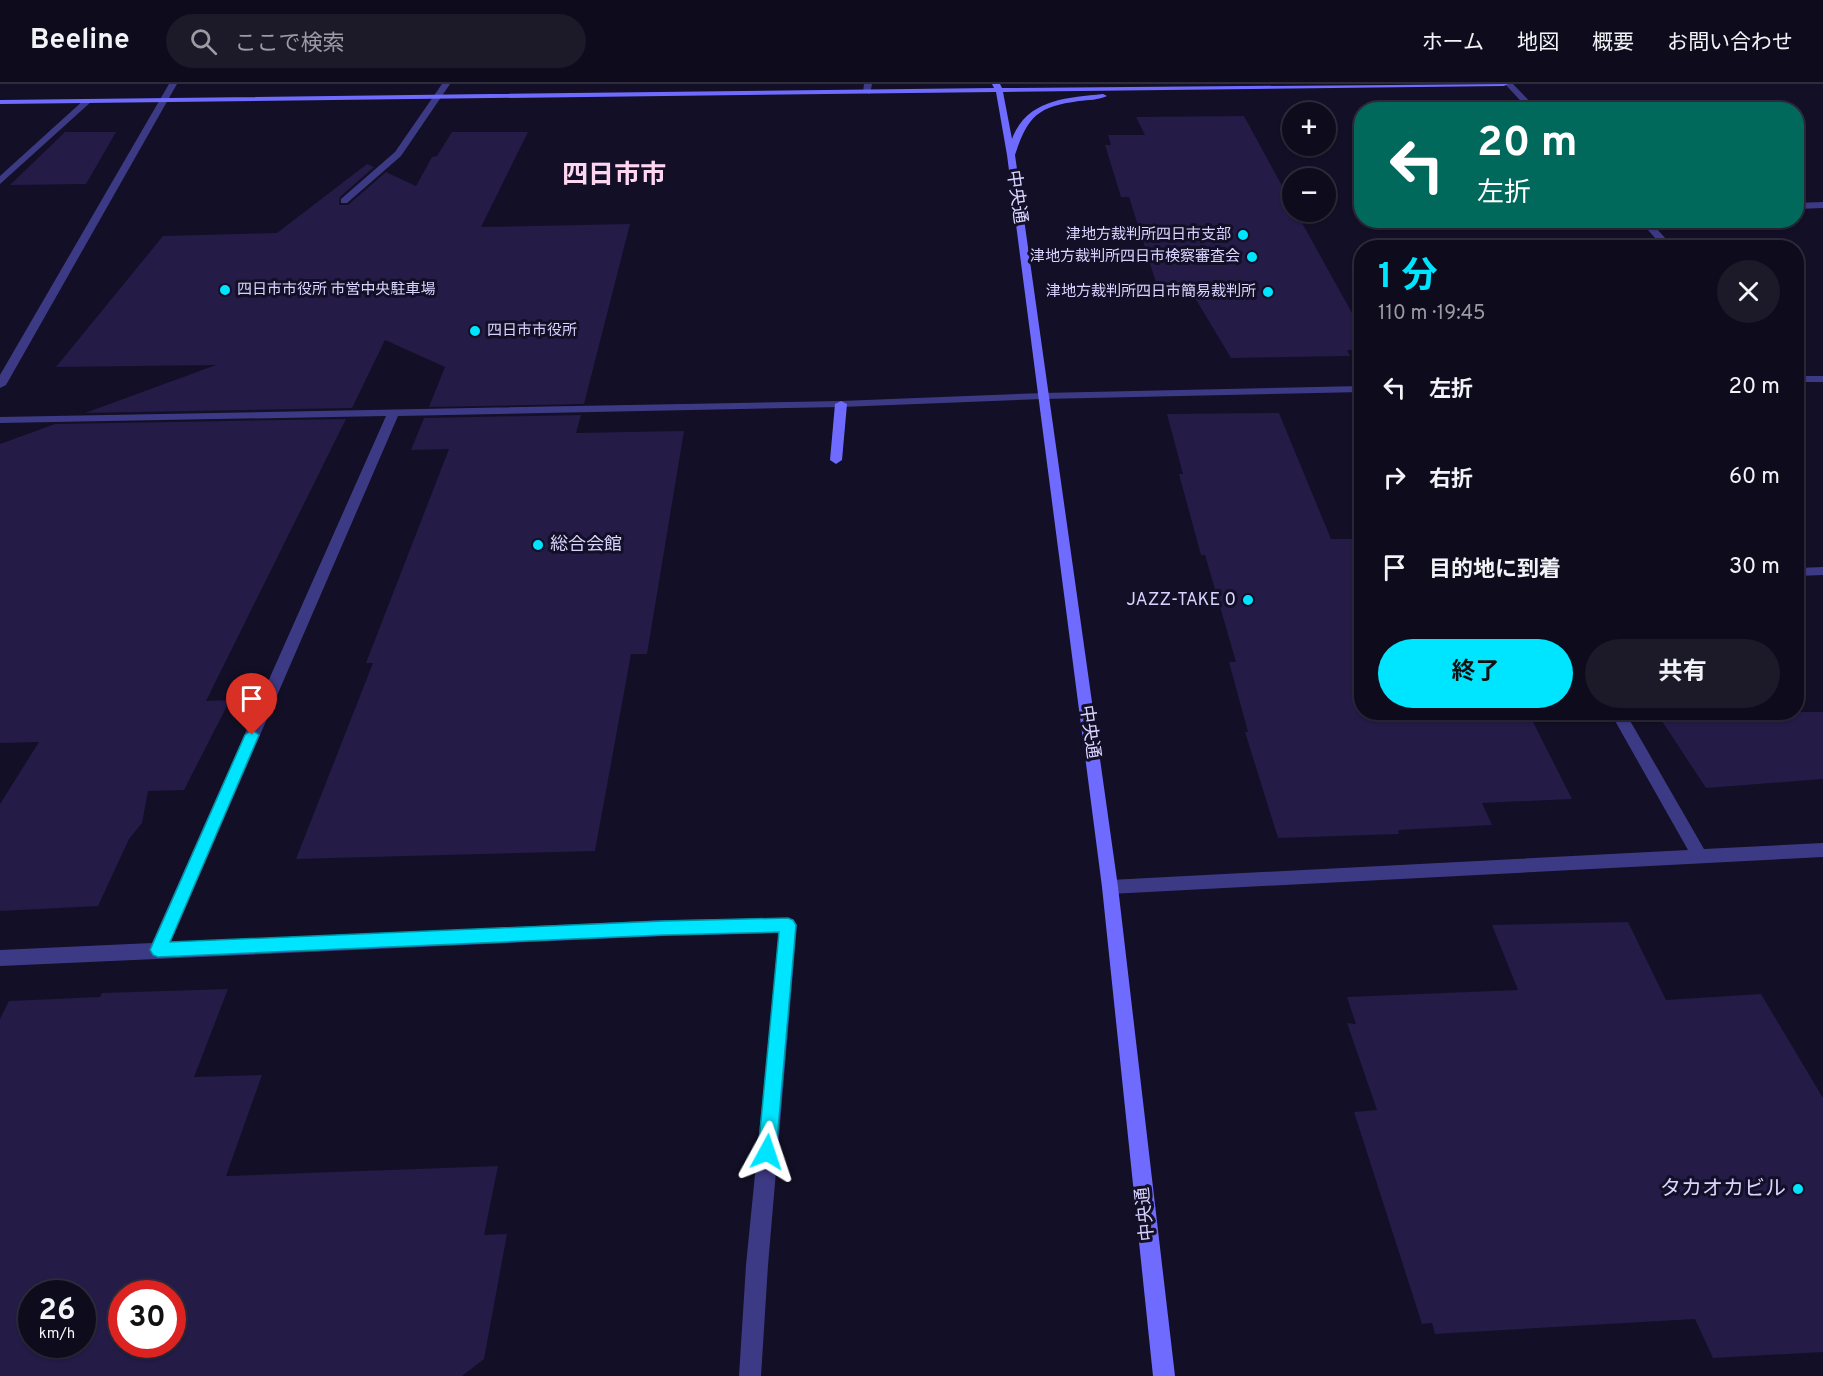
<!DOCTYPE html>
<html lang="ja">
<meta charset="utf-8">
<style>
body{margin:0;font-family:Overpass,"Noto Sans JP",sans-serif;background:#1c1929;color:#f1f3f6;height:100vh;display:flex;flex-direction:column;font-size:22px;white-space:nowrap}
*{box-sizing:border-box;margin:0}
p{font-size:20px;color:#9b9ba3}
.icon{flex:none;width:33px;height:33px;fill:none;stroke:currentColor;stroke-width:2;stroke-linecap:round;stroke-linejoin:round}
.map{position:relative;flex:1;overflow:hidden}
.side{position:absolute;left:1354px;top:156px;width:450px;height:480px;display:flex;flex-direction:column;background:#0e0b1c;border-radius:24px;box-shadow:0 2px 4px #0004,0 0 0 2px #2e2b3b}
.side>*{flex:none}
.guide{position:absolute;left:1354px;top:18px;width:450px;height:126px;border-radius:24px;box-shadow:0 2px 4px #0004,0 0 0 2px #2e2b3b;background:#00695c;color:#fff;overflow:hidden}
.tools{position:absolute;left:1282px;top:18px;display:grid;gap:12px}
.tools a{display:grid;place-items:center;width:54px;height:54px;border-radius:50%;background:#0e0b1c;box-shadow:0 2px 4px #0004,0 0 0 2px #2e2b3b;font-size:30px}
.speed{position:absolute;left:18px;top:1196px;display:flex;gap:12px;font-size:30px;font-weight:700;text-align:center}
.speed>*{display:grid;place-content:center;width:78px;height:78px;border-radius:50%;background:#0e0b1c;box-shadow:0 2px 4px #0004,0 0 0 2px #2e2b3b;line-height:1}
.speed small{font-size:15px;font-weight:400}
.speed .limit{border:9px solid #d22;background:#fff;color:#111}
.pin{position:absolute;display:grid;place-items:center;width:51px;height:51px;color:#fff;margin:-62px -26px;border-radius:50% 50% 50% 0;rotate:-45deg;box-shadow:0 0 6px #0007}
.pin .icon{rotate:45deg}
.me{position:absolute;width:66px;margin:-33px;rotate:5deg;stroke-linejoin:round;filter:drop-shadow(0 0 4px #0008)}
.turn{display:flex;align-items:center;gap:21px;height:126px;padding:0 24px;font-size:27px}
.turn .icon{width:78px;height:78px;stroke-width:2.5}
.turn b{display:block;font-size:42px;line-height:51px}
.round{display:grid;place-items:center;flex:none;width:63px;height:63px;border-radius:32px;background:#1c1929}
.overview{display:flex;align-items:center;justify-content:space-between;height:102px;padding:0 24px}
h1{font-size:36px;font-weight:700;line-height:45px;color:#00e5ff}
.cta{display:flex;gap:12px;margin-top:auto;padding:12px 24px}
.cta a{flex:1;height:69px;border-radius:36px;background:#00e5ff;color:#111;font-size:24px;font-weight:700;line-height:69px;text-align:center}
.cta a+a{background:#1c1929;color:#f1f3f6}
ul{padding:0;list-style:none}
li{display:flex;align-items:center;gap:18px;height:90px;padding:0 24px}
li div{flex:1}
li b{display:block;font-size:22px}
li em{font-style:normal}
header{display:flex;align-items:center;gap:36px;box-sizing:border-box;height:84px;padding:0 30px;background:#0e0b1c;border-bottom:2px solid #2e2b3b}
header strong{font-size:28px}
nav{display:flex;gap:33px;margin-inline-start:auto;font-size:21px}
.search{width:420px;height:54px;background:#1c1929;display:flex;align-items:center;gap:15px;box-sizing:border-box;padding:0 21px;border-radius:33px;color:#9b9ba3;font-size:22px}
.map>svg:first-child{display:block}
.building{fill:#241b47;fill-rule:evenodd}
.lines{fill:none;stroke-linecap:round;stroke-linejoin:round}
.lane{fill:#3d3a85;fill-rule:evenodd}
.street{fill:#3d3a85;fill-rule:evenodd}
.secondary{fill:#6f6bff;fill-rule:evenodd}
.route{fill:#00e5ff;stroke:#0095a6;stroke-width:1.5}
.poi-dot{fill:#00e5ff;stroke:#130f26;stroke-width:2}
.labels{text-anchor:middle;dominant-baseline:central;stroke-width:6;stroke-linejoin:round;paint-order:stroke}
.far-poi-label{font-size:15px;fill:#d9d4ff;stroke:#130f26;text-anchor:end}
.street-label{font-size:18px;fill:#d9d4ff;stroke:#130f26}
.poi-label{font-size:18px;fill:#d9d4ff;stroke:#130f26;text-anchor:start}
.near-poi-label{font-size:21px;fill:#d9d4ff;stroke:#130f26;text-anchor:end}
.far-town-label{font-size:26px;font-weight:bold;fill:#ffd6f0;stroke:#130f26}
</style>
<header>
<strong>Beeline</strong>
<div class="search"><svg class="icon" aria-label="search" viewBox="0 0 24 24"><circle cx="10" cy="10" r="6"/><path d="M15 15l6 6"/></svg>ここで検索</div>
<nav><a>ホーム</a><a>地図</a><a>概要</a><a>お問い合わせ</a></nav>
</header>
<div class="map">
<svg width="1823" height="1292" viewBox="0 0 1823 1292">
<rect width="100%" height="100%" fill="#130f26"/>
<!-- building -->
<path class="building" d="M 1244,32 L 1293,122 L 1293,128 L 1296,128 L 1362,247 L 1362,266 L 1347,266 L 1350,272 L 1231,274 L 1189,204 L 1158,205 L 1129,113 L 1121,113 L 1105,61 L 1111,61 L 1108,51 L 1145,51 L 1136,33 Z
M 65,48 L 116,48 L 86,100 L 10,101 Z
M 452,48 L 528,48 L 481,143 L 630,140 L 584,320 L 429,323 L 445,283 L 385,256 L 352,324 L 85,329 L 216,281 L 56,283 L 163,152 L 277,149 L 367,80 L 374,83 L 340,113 L 339,121 L 348,121 L 386,88 L 416,102 L 432,73 L 437,72 Z
M 1279,329 L 1331,455 L 1362,455 L 1362,628 L 1528,628 L 1572,715 L 1482,719 L 1492,741 L 1398,746 L 1399,750 L 1278,754 L 1245,648 L 1248,648 L 1229,578 L 1236,578 L 1205,471 L 1201,471 L 1179,390 L 1183,390 L 1167,330 Z
M 581,331 L 576,349 L 684,347 L 647,570 L 631,570 L 595,767 L 296,775 L 373,579 L 366,579 L 449,365 L 411,366 L 424,334 Z
M 346,335 L 206,617 L 230,616 L 184,706 L 148,707 L 142,739 L 129,755 L 98,822 L 0,827 L 0,720 L 39,658 L 0,659 L 0,360 L 55,340 Z
M 1656,628 L 1823,628 L 1823,695 L 1706,704 Z
M 1628,838 L 1666,916 L 1761,910 L 1823,1014 L 1823,1268 L 1713,1274 L 1695,1235 L 1435,1250 L 1432,1239 L 1422,1240 L 1354,1028 L 1377,1026 L 1347,939 L 1356,940 L 1347,913 L 1518,906 L 1492,841 Z
M 228,905 L 194,993 L 262,991 L 226,1092 L 498,1082 L 484,1151 L 507,1150 L 484,1275 L 462,1292 L 0,1292 L 0,935 L 9,917 L 100,913 L 102,909 ZM 32,1209 L 82,1209 L 82,1260 L 32,1260 ZM 122,1209 L 172,1209 L 172,1260 L 122,1260 Z"/>
<g class="lines">
<!-- lane -->
<path class="lane" d="M 442,0 L 450,0 L 401,72 L 347,119 L 341,119 L 341,115 L 395,68 Z"/>
<!-- street -->
<path class="street" d="M 169,0 L 177,0 L 6,301 L 0,304 L 0,291 Z
M 864,0 L 872,0 L 870,10 L 863,8 Z
M 1505,0 L 1513,0 L 1538,26 L 1529,26 Z
M 85,15 L 92,17 L 0,100 L 0,92 Z
M 1823,118 L 1823,124 L 1797,125 L 1797,119 Z
M 1639,136 L 1649,136 L 1674,164 L 1664,164 Z
M 1797,292 L 1823,292 L 1823,298 L 1797,298 Z
M 1362,302 L 1362,308 L 1043,315 L 841,323 L 398,332 L 170,859 L 664,836 L 788,834 L 794,836 L 797,841 L 768,1181 L 761,1292 L 739,1292 L 746,1181 L 779,849 L 664,852 L 0,882 L 0,866 L 152,859 L 386,332 L 0,339 L 0,333 L 841,317 L 1043,309 Z
M 1823,483 L 1823,491 L 1797,492 L 1797,484 Z
M 1610,628 L 1625,628 L 1704,765 L 1823,759 L 1823,773 L 1110,810 L 1104,808 L 1102,803 L 1104,798 L 1110,796 L 1688,766 Z"/>
<!-- secondary -->
<path class="secondary" d="M 992,0 L 1000,0 L 1002,4 L 1508,0 L 1504,2 L 1003,8 L 1012,55 C 1027,15 1066,14 1103,10 L 1107,12 C 1099,16 1088,16 1079,17 C 1037,23 1028,32 1015,71 L 1118,803 L 1175,1292 L 1153,1292 L 1102,803 L 1007,71 L 996,8 L 0,20 L 0,16 L 994,4 Z
M 841,317 L 847,320 L 842,376 L 836,380 L 830,376 L 835,320 Z"/>
</g>
<!-- route -->
<path class="route" d="M 252,646 L 259,651 L 170,858 L 664,837 L 788,834 L 793,836 L 796,841 L 776,1068 L 773,1074 L 767,1077 L 761,1074 L 758,1068 L 779,848 L 664,851 L 158,873 L 153,871 L 150,866 L 245,651 Z"/>
<!-- markers -->
<g class="poi-dot">
<circle cx="1243" cy="151" r="6"/>
<circle cx="1252" cy="173" r="6"/>
<circle cx="225" cy="206" r="6"/>
<circle cx="1268" cy="208" r="6"/>
<circle cx="475" cy="247" r="6"/>
<circle cx="538" cy="461" r="6"/>
<circle cx="1248" cy="516" r="6"/>
<circle cx="1798" cy="1105" r="6"/>
</g>
<g class="labels">
<!-- far-poi labels -->
<g class="far-poi-label">
<text x="1231" y="151">津地方裁判所四日市支部</text>
<text x="1240" y="173">津地方裁判所四日市検察審査会</text>
<text x="237" y="206" text-anchor="start">四日市市役所 市営中央駐車場</text>
<text x="1256" y="208">津地方裁判所四日市簡易裁判所</text>
<text x="487" y="247" text-anchor="start">四日市市役所</text>
</g>
<!-- street labels -->
<g class="street-label">
<text transform="translate(1016 113) rotate(82)">中央通</text>
<text transform="translate(1089 648) rotate(82)">中央通</text>
<text transform="translate(1146 1130) rotate(-96)">中央通</text>
</g>
<!-- poi labels -->
<g class="poi-label">
<text x="550" y="461">総合会館</text>
<text x="1236" y="516" text-anchor="end">JAZZ-TAKE 0</text>
</g>
<!-- near-poi labels -->
<g class="near-poi-label">
<text x="1786" y="1105">タカオカビル</text>
</g>
<!-- far-town labels -->
<g class="far-town-label">
<text x="614" y="92">四日市市</text>
</g>
</g>
</svg>
<div class="tools">
<a>+</a>
<a>−</a>
</div>
<div class="speed"><div>26<small>km/h</small></div><div class="limit">30</div></div>
<div class="pin" style="left:252px;top:651px;background:#d93025"><svg class="icon" aria-label="arrive" viewBox="0 0 24 24"><path d="M6 21V4h12l-3 4 3 4H6"/></svg></div>
<svg class="me" style="left:767px;top:1068px" viewBox="-20 -20 40 40"><path d="M0-17L14 15 0 8-14 15z" fill="#00e5ff" stroke="#fff" stroke-width="4"/></svg>
<div class="guide">
<div class="turn"><svg class="icon" aria-label="left" viewBox="0 0 24 24"><path d="M17 20v-9H6M10 6l-5 5 5 5"/></svg><div><b>20 m</b>左折</div></div>
</div>
<section class="side">
<div class="overview"><div><h1>1 分</h1><p>110 m · 19:45</p></div><a class="round"><svg class="icon" aria-label="close" viewBox="0 0 24 24"><path d="M6 6l12 12M18 6L6 18"/></svg></a></div>
<ul>
<li><svg class="icon" aria-label="left" viewBox="0 0 24 24"><path d="M17 20v-9H6M10 6l-5 5 5 5"/></svg><div><b>左折</b></div><em>20 m</em></li>
<li><svg class="icon" aria-label="right" viewBox="0 0 24 24"><path d="M7 20v-9h11M14 6l5 5-5 5"/></svg><div><b>右折</b></div><em>60 m</em></li>
<li><svg class="icon" aria-label="arrive" viewBox="0 0 24 24"><path d="M6 21V4h12l-3 4 3 4H6"/></svg><div><b>目的地に到着</b></div><em>30 m</em></li>
</ul>
<div class="cta"><a>終了</a><a>共有</a></div>
</section>
</div>
